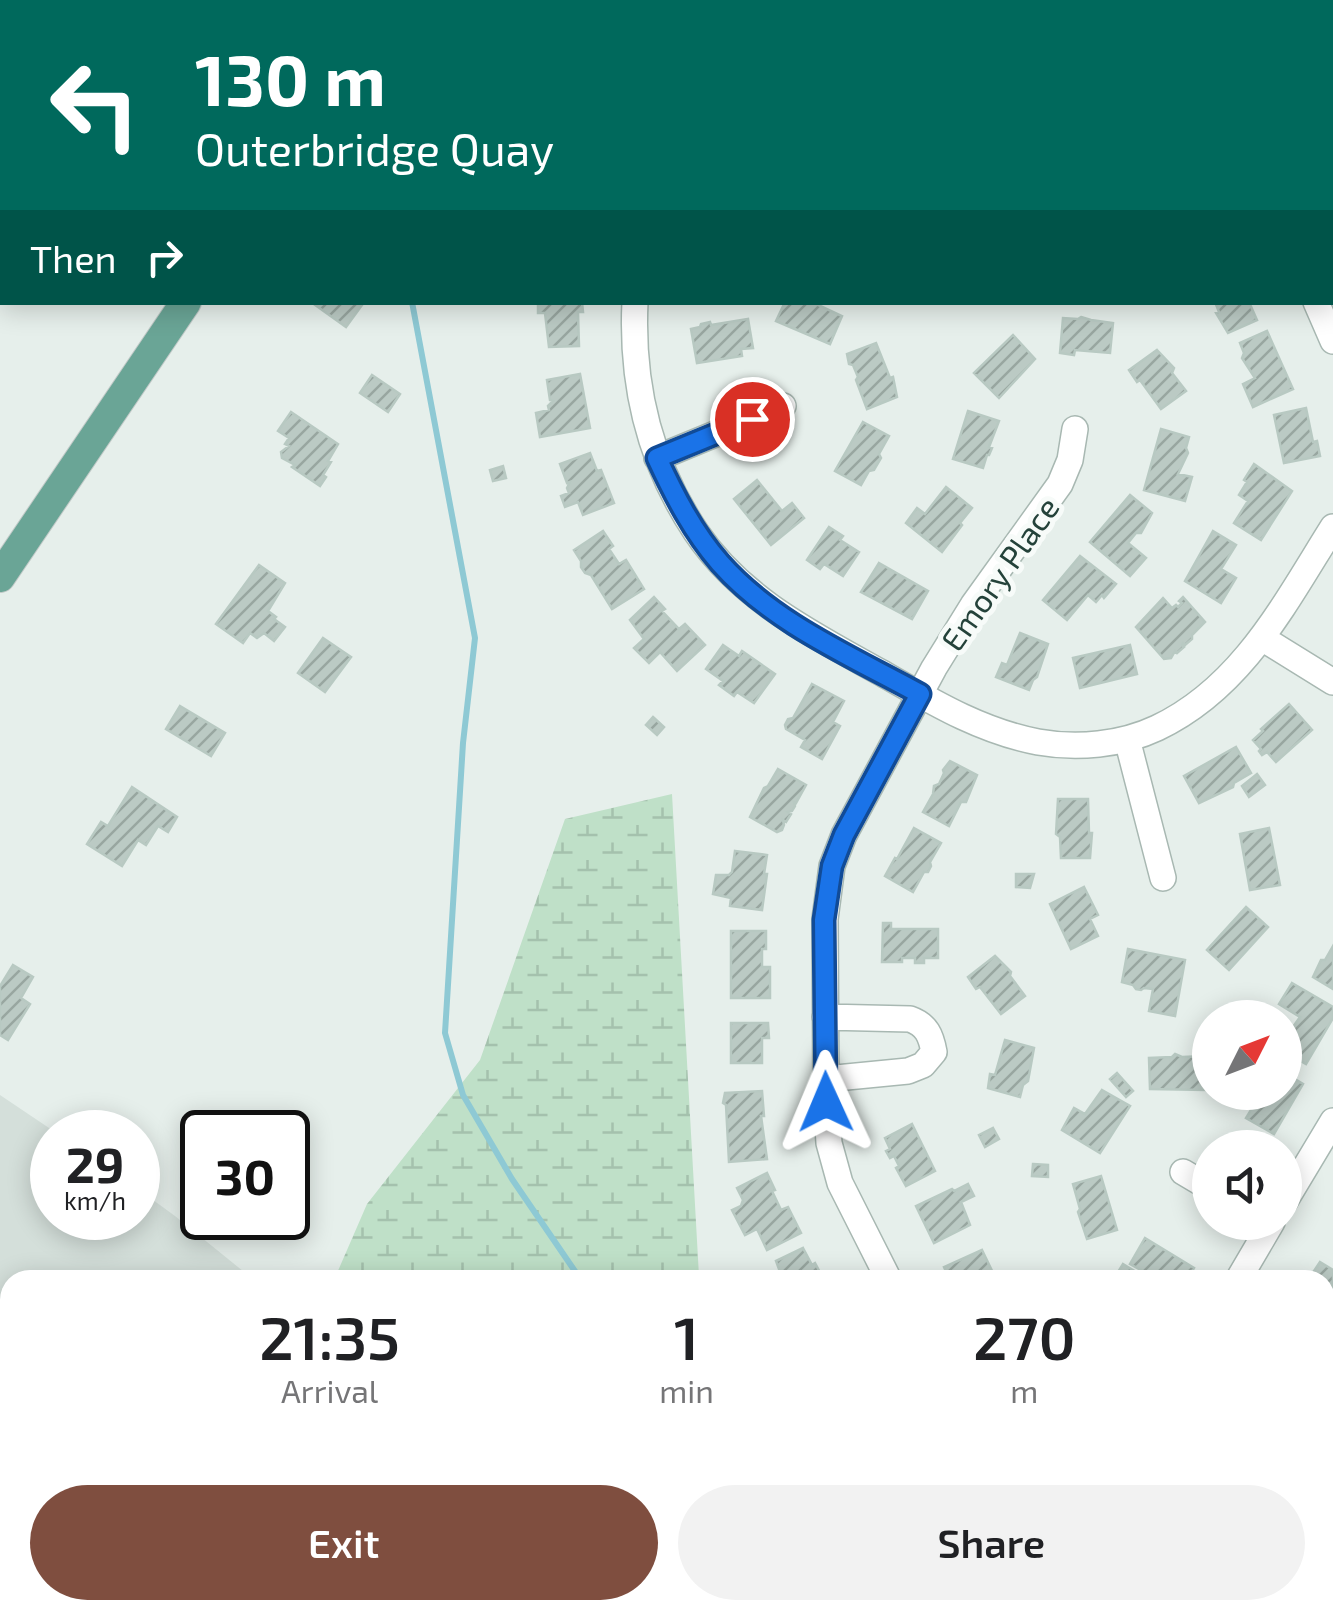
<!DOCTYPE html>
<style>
body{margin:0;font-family:"Exo 2",sans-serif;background:#f2f2f2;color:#202124;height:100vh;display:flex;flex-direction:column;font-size:38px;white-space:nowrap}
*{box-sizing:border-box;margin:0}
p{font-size:32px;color:#757577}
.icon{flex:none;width:55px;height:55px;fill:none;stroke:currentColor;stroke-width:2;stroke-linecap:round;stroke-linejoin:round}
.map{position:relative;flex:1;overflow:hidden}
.details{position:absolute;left:0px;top:1270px;width:1335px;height:350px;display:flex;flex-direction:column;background:#fff;border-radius:30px 30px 0 0;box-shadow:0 5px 25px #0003}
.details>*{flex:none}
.top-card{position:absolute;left:0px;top:0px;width:1335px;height:305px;box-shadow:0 5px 25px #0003;background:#00695c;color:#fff;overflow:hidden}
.needle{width:65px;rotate:48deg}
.tools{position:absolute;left:1192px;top:1000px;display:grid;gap:20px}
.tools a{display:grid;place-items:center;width:110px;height:110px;border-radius:50%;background:#fff;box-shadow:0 5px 25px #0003;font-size:50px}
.speed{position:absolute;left:30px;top:1110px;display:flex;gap:20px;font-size:50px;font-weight:700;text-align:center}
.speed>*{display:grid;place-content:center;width:130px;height:130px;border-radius:50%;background:#fff;box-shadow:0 5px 25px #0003;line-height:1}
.speed small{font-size:25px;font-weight:400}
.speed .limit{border:5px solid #111;border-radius:15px;background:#fff;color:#111}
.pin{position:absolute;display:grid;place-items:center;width:85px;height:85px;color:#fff;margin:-42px;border:5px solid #fff;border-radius:50%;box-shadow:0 2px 10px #0007}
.me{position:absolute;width:110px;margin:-55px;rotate:359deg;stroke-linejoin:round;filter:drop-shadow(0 0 8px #0008)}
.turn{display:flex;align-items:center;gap:35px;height:210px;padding:0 30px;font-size:45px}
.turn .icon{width:130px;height:130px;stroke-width:2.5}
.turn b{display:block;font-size:70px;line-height:85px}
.then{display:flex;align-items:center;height:95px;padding:0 30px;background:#0003;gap:20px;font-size:38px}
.eta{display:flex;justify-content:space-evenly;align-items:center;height:170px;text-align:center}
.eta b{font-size:60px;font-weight:600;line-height:70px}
.action{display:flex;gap:20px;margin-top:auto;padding:20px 30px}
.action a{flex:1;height:115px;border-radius:60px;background:#7f4e3f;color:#fff;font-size:40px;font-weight:600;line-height:115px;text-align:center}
.action a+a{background:#f2f2f2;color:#202124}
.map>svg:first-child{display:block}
.built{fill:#d4dfda}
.wetland{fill:url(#wetland-marsh)}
.water{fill:url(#water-waves)}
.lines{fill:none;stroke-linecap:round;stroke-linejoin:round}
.stream{stroke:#8ec9d4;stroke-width:6}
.building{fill:url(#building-hatch);stroke:#b8c9c2;stroke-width:2.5}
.minor-casing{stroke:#a8b8b2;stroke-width:28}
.major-casing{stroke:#c2cac8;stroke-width:32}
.minor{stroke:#fff;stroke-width:25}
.major{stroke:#6aa596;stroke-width:30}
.route-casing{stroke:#114b97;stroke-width:25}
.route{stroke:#1a73e8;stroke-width:18}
.labels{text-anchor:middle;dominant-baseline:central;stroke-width:10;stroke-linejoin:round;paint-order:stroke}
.street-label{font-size:32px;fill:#24423a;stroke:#f7fbf9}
</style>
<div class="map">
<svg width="1333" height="1620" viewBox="0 0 1333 1620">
<defs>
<pattern id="wetland-marsh" width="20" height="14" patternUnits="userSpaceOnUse" patternTransform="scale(2.5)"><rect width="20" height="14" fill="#bfe0c8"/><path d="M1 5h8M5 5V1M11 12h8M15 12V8" fill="none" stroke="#a4c1ad"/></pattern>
<pattern id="water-waves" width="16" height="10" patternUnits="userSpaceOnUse" patternTransform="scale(2.5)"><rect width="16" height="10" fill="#8ec9d4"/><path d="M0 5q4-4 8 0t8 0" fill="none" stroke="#74a5ad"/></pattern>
<pattern id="building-hatch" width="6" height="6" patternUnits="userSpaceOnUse" patternTransform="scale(2.5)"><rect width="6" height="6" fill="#bbcac4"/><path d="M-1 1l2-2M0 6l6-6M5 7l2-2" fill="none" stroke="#98a6a0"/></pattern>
</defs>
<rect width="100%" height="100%" fill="#e6efeb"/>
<!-- built -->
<path class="built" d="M 0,1095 L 55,1132 L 52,1132 L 52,1218 L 138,1218 L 138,1189 L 175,1216 L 254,1280 L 10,1280 L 10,1610 L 429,1610 L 432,1620 L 0,1620 Z"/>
<!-- wetland -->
<path class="wetland" d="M 672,794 L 699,1276 L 702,1280 L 334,1280 L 367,1204 L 480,1060 L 565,819 Z
M 355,1610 L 802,1610 L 801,1620 L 358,1620 Z"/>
<!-- water -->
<path class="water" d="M 1333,1443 L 1333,1620 L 1227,1620 L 1233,1610 L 1325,1610 L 1325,1457 Z"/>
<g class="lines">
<!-- stream -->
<path class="stream" d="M 359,2 L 361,0
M 412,302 L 475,638 L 463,743 L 445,1033 L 463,1095 L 512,1179 L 581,1280
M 813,1610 L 823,1620"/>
</g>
<!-- building -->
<path class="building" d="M 662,0 L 731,0 L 729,2 L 660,2 Z
M 311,302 L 358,302 L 362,305 L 346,327 Z
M 538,302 L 582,302 L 583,312 L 578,312 L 579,346 L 549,347 L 545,313 L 538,313 Z
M 785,302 L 812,302 L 842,316 L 830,344 L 776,321 Z
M 1215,302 L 1249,302 L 1257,320 L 1228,333 L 1216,313 L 1219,312 Z
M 1081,317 L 1091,320 L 1113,323 L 1110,353 L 1075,350 L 1074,355 L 1060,353 L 1063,318 L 1078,319 Z
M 748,319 L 753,348 L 741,349 L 742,356 L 697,363 L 691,329 L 700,327 L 701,324 L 710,322 L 711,325 Z
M 1267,331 L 1293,389 L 1253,407 L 1243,384 L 1255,378 L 1242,358 L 1244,353 L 1240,343 Z
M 1013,335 L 1035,359 L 999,398 L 974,373 Z
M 876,343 L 890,378 L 893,377 L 897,397 L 867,409 L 856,380 L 858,377 L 853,365 L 849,364 L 847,354 Z
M 1157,350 L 1174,368 L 1172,373 L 1186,391 L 1161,409 L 1140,380 L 1137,382 L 1129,370 Z
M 580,374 L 590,428 L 540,437 L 536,413 L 549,410 L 548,406 L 553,401 L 550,400 L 547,380 Z
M 372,375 L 400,394 L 388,412 L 360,393 Z
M 1306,408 L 1313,442 L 1317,441 L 1320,456 L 1284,463 L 1274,415 Z
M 968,411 L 999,421 L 989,447 L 992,448 L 989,455 L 987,455 L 983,468 L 953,459 Z
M 291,412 L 338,444 L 328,461 L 331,462 L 323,475 L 326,477 L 320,486 L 292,467 L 295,465 L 282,458 L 281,452 L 289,446 L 285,444 L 289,438 L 278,431 Z
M 863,422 L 889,436 L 879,454 L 881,458 L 874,470 L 869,471 L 861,485 L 835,471 Z
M 1161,429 L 1189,437 L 1186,448 L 1188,453 L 1178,474 L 1192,477 L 1185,501 L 1144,490 Z
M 590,453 L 597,471 L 601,470 L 614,503 L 583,515 L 578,502 L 565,507 L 561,496 L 569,493 L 567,488 L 570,482 L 567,483 L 560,464 Z
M 1254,464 L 1292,491 L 1261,540 L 1234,523 L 1248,501 L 1239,495 L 1247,482 L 1244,480 Z
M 503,466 L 506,478 L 493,481 L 490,470 Z
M 757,480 L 782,511 L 792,503 L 804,518 L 771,545 L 734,499 Z
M 946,487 L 972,508 L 960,523 L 962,525 L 942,552 L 906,523 L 917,508 L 925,514 Z
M 1130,495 L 1152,513 L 1141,533 L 1136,533 L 1128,543 L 1146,558 L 1130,576 L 1090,542 Z
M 829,527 L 843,536 L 840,540 L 859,552 L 843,576 L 824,564 L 820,569 L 807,560 Z
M 603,531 L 613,546 L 609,549 L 619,564 L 626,560 L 644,589 L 612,609 L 591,575 L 585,573 L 581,567 L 581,561 L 574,550 Z
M 1213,531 L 1236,545 L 1221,569 L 1236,578 L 1221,603 L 1185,581 Z
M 1080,556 L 1116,584 L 1104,598 L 1102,595 L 1096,602 L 1088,595 L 1067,620 L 1043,600 Z
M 879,563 L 928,591 L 912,619 L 861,592 Z
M 259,565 L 285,583 L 268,611 L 276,617 L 274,619 L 285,627 L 274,641 L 264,633 L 257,638 L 250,633 L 243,643 L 216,624 Z
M 654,597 L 665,609 L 662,611 L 679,629 L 685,624 L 705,645 L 677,671 L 660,652 L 649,663 L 634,648 L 644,639 L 630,620 Z
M 1183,597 L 1205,622 L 1192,635 L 1192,639 L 1185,645 L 1183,643 L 1182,645 L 1184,647 L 1177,653 L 1175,651 L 1171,658 L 1164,659 L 1136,627 L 1163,598 L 1172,608 L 1176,605 L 1178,607 L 1182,603 L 1179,601 Z
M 1020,633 L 1048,644 L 1037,677 L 1033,680 L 1029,690 L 996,677 L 1002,663 L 1007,665 Z
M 323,638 L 351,657 L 325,692 L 298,673 Z
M 723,645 L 739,656 L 742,651 L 775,674 L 754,703 L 737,692 L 734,696 L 719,685 L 723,681 L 706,669 Z
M 1130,645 L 1137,674 L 1080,688 L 1073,658 Z
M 812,684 L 844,701 L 833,722 L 840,726 L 822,759 L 801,747 L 805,740 L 786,729 L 785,725 L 788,719 L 793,718 Z
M 1289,704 L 1312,730 L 1276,762 L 1267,752 L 1262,755 L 1259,751 L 1261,749 L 1253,740 L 1263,731 L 1261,729 Z
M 180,706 L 225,733 L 211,756 L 166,729 Z
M 653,717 L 664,727 L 657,735 L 646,725 Z
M 1236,747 L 1251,773 L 1234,783 L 1233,787 L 1199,803 L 1184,776 Z
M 950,761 L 977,775 L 966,802 L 961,802 L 949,826 L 923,812 L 933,794 L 934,786 L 939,784 L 944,773 L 943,770 Z
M 778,769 L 806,785 L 796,803 L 794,802 L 795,806 L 792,811 L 788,812 L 791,814 L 786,822 L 783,820 L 784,825 L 782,830 L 777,832 L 750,817 L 764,788 L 768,786 Z
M 1257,774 L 1265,785 L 1249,797 L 1242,786 Z
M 132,787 L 177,817 L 168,832 L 158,826 L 146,845 L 138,840 L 122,866 L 87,844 L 101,822 L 108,826 Z
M 1058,799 L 1088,799 L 1089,833 L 1092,833 L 1090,858 L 1061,858 L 1060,837 L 1056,834 Z
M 914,828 L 941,843 L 930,862 L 931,866 L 928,872 L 924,872 L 913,892 L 885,876 L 895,858 L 897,859 Z
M 1269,828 L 1280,885 L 1250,890 L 1240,834 Z
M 735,851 L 767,855 L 764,874 L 767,874 L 762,910 L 730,906 L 731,898 L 713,894 L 716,875 L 729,875 L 732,872 Z
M 1016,874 L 1034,874 L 1030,888 L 1016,887 Z
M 1084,887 L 1098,915 L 1090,919 L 1098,936 L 1071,949 L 1050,904 Z
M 1246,907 L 1268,927 L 1229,970 L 1207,950 Z
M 883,923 L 891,923 L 891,929 L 938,929 L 938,958 L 924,958 L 924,963 L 915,963 L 915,958 L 902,958 L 902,962 L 882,962 Z
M 731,931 L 766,931 L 766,949 L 762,949 L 762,967 L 770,967 L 770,998 L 731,998 Z
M 1333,946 L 1333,989 L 1313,977 L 1321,960 L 1325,960 Z
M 1128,949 L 1185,960 L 1175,1016 L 1149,1011 L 1153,989 L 1144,988 L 1141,990 L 1136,989 L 1133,985 L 1122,982 Z
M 995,956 L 1011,972 L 1010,976 L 1025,996 L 1001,1014 L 980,987 L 976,989 L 968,977 Z
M 13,965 L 33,977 L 21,998 L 30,1004 L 8,1040 L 0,1035 L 0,986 Z
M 1292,983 L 1333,1007 L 1333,1018 L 1306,1064 L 1285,1052 L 1285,1034 L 1293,1027 L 1300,1017 L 1279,1004 Z
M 731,1023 L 768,1023 L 769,1038 L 762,1038 L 762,1063 L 731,1063 Z
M 1005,1040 L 1034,1048 L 1028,1081 L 1023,1085 L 1020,1097 L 988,1088 L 990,1074 L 995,1075 Z
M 1175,1054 L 1182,1057 L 1205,1056 L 1206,1090 L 1150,1089 L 1149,1058 L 1172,1057 Z
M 1117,1073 L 1133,1091 L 1126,1097 L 1110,1079 Z
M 1285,1073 L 1303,1084 L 1274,1134 L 1246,1118 L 1262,1092 L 1285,1092 Z
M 1102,1090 L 1130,1106 L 1100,1153 L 1062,1130 L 1074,1108 L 1085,1114 Z
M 762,1091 L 764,1116 L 761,1116 L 767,1159 L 729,1162 L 726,1105 L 723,1103 L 725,1093 Z
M 912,1124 L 935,1171 L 906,1186 L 896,1168 L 899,1166 L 894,1156 L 890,1158 L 886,1151 L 890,1149 L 885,1138 Z
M 993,1128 L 999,1139 L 985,1147 L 979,1135 Z
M 1033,1164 L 1048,1165 L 1048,1177 L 1032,1176 Z
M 767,1173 L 775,1190 L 772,1191 L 781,1210 L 788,1207 L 801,1233 L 767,1250 L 757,1229 L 745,1235 L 732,1210 L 741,1206 L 743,1200 L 737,1188 Z
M 1101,1176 L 1117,1230 L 1087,1239 L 1078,1212 L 1080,1209 L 1073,1184 Z
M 968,1184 L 974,1196 L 961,1202 L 970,1225 L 934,1243 L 916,1206 L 952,1189 L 954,1191 Z
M 1145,1238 L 1194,1268 L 1187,1280 L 1152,1280 L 1148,1278 L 1148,1274 L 1130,1264 Z
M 803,1248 L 812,1265 L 815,1263 L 824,1280 L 783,1280 L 776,1261 Z
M 982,1250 L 995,1277 L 991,1280 L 950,1280 L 944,1267 Z
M 1320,1262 L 1333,1270 L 1333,1303 L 1325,1316 L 1325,1280 L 1308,1280 Z
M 1123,1264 L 1136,1272 L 1131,1280 L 1119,1280 L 1115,1277 Z
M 0,1357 L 10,1363 L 10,1384 L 5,1394 L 0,1391 Z
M 0,1547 L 10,1553 L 10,1610 L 34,1610 L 28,1620 L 0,1620 Z
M 77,1610 L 93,1610 L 87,1620 L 71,1620 Z
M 943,1610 L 984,1610 L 982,1612 L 979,1611 L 974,1620 L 938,1620 Z
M 1115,1610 L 1125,1610 L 1142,1620 L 1110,1620 Z"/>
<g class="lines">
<defs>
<path id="minor" d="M 253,0 L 253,2
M 883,0 L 887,2
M 1179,0 L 1180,2
M 781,2 L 783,0
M 635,302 C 631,385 650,463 696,532 C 741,599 812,634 880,672 C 931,701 980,731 1038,742 C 1077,749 1121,745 1157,728 C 1242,688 1285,603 1333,527
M 1316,302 L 1333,341
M 657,458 L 783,406
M 1262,638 L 1333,682
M 1127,739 L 1163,878
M 825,1017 L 910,1019 C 927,1025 931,1036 934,1052 L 923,1065 L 908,1071 L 826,1079
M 1183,1172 L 1210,1188
M 1285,1201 L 1333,1121
M 889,1280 L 840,1183 L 829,1143 L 826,1095 L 825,919 L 832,866 L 844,835 L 934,668 L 973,605 L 1060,484 L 1070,460 L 1075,429
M 1238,1280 L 1272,1222
M 0,1478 L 10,1483
M 1037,1620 L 1043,1610"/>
<path id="major" d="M 394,2 L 396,0
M 0,577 L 186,302"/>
</defs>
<!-- minor casing -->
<use href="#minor" class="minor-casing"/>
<!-- major casing -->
<use href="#major" class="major-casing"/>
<!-- minor -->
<use href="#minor" class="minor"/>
<!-- major -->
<use href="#major" class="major"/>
</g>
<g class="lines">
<defs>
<path id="route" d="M 752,419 L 657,458 C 674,495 693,532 720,563 C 773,623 851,656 920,694 L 844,835 L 832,866 L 824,920 L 826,1102"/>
</defs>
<!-- route casing -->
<use href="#route" class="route-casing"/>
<!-- route -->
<use href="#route" class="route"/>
</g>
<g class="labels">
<!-- street labels -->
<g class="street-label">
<text transform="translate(999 573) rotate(-55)">Emory Place</text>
</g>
</g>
</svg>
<div class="tools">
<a><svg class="needle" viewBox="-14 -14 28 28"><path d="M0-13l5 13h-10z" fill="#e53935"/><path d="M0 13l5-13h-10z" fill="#757577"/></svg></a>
<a><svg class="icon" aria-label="sound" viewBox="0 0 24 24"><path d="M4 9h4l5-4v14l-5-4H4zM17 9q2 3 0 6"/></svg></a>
</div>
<div class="speed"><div>29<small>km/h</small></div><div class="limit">30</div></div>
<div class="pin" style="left:752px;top:419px;background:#d93025"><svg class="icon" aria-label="arrive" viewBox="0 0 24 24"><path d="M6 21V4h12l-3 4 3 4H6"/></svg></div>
<svg class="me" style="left:826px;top:1102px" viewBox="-20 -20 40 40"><path d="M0-17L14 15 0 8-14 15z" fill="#1a73e8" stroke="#fff" stroke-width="4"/></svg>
<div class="top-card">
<div class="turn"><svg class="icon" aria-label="left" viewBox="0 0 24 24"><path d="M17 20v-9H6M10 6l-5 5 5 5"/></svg><div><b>130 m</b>Outerbridge Quay</div></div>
<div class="then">Then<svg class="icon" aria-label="right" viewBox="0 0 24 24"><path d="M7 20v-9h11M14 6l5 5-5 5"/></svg></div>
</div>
<section class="details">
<div class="eta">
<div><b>21:35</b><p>Arrival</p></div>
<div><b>1</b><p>min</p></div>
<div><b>270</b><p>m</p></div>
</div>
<div class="action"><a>Exit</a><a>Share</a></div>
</section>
</div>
